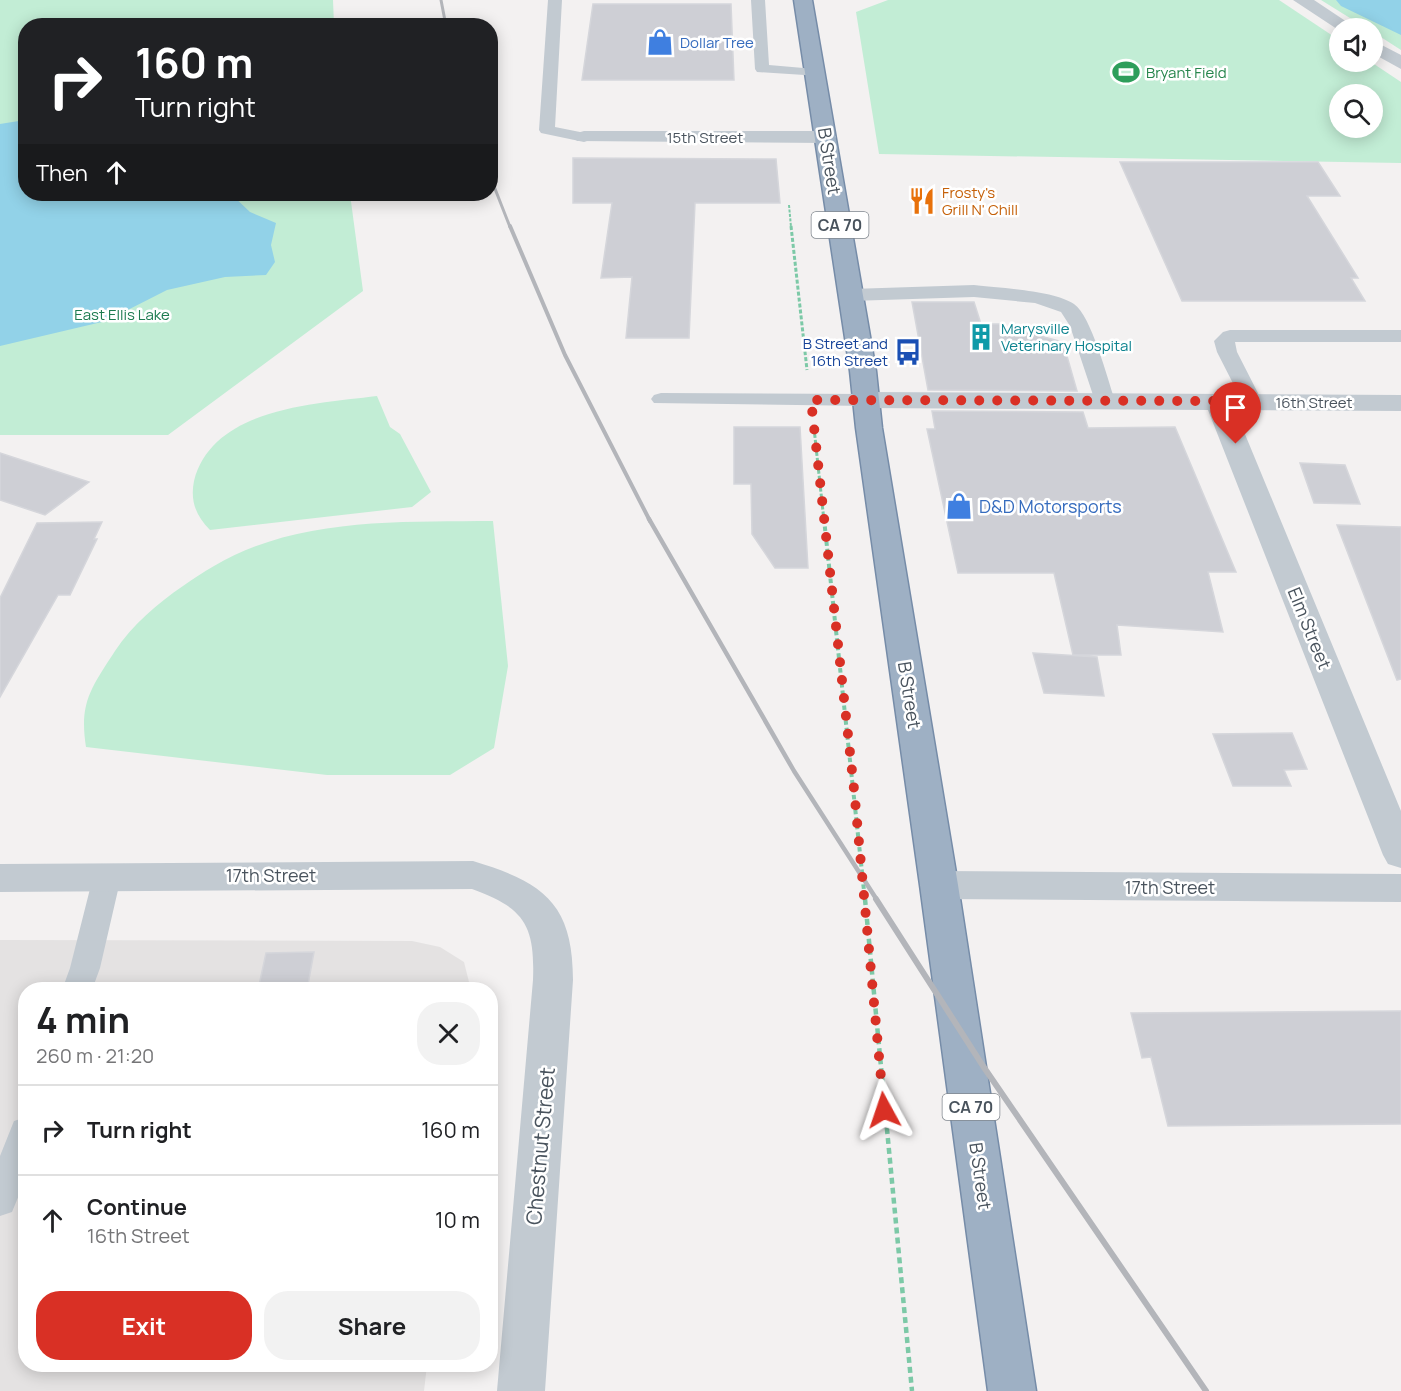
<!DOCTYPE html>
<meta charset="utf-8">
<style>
body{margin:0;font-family:Manrope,sans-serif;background:#f2f2f2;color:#202124;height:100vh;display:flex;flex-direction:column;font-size:22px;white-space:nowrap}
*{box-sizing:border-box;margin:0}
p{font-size:20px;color:#757577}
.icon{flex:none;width:33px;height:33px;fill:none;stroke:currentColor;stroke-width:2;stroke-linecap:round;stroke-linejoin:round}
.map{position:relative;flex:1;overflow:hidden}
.drawer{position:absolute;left:18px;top:982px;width:480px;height:390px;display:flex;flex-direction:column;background:#fff;border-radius:24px;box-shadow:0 3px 15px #0003}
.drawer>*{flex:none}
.hud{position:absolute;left:18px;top:18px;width:480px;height:183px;border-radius:24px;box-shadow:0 3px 15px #0003;background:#202124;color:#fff;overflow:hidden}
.fabs{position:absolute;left:1329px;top:18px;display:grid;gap:12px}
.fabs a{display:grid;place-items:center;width:54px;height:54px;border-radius:50%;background:#fff;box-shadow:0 3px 15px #0003;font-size:30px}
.pin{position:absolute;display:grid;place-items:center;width:51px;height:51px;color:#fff;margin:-62px -26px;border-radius:50% 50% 50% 0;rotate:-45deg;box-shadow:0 0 6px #0007}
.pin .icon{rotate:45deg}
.me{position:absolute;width:66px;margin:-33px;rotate:355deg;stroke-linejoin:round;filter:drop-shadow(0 0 4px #0008)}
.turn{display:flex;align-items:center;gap:21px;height:126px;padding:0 18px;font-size:27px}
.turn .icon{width:78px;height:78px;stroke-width:2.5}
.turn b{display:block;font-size:42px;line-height:51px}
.then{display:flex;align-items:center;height:57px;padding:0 18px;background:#0003;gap:12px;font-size:22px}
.round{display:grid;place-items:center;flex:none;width:63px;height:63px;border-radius:24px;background:#f2f2f2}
.head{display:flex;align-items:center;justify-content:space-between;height:102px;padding:0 18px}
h1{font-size:36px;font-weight:700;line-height:45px}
.primary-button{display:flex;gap:12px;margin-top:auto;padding:12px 18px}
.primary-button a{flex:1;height:69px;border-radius:24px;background:#d93025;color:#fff;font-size:24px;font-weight:700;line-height:69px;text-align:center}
.primary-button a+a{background:#f2f2f2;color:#202124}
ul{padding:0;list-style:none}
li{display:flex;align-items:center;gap:18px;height:90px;padding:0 18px;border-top:2px solid #e0e0e0}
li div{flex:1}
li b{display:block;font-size:22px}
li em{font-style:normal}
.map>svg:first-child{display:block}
.education{fill:#e4e2e2}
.green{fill:#c2edd5;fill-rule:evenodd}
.water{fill:#92d2e8}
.building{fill:#cecfd5;stroke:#d5d6db;stroke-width:1.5}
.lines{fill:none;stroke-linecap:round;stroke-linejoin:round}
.trunk-casing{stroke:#768ca8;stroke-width:3}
.path-far3{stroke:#7cc9a7;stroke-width:2;stroke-dasharray:3 1.5;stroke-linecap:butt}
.path-far2{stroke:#7cc9a7;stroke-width:3;stroke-dasharray:4 2;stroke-linecap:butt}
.path-far1{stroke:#7cc9a7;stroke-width:4;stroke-dasharray:4.5 3;stroke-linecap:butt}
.path{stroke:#7cc9a7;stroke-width:4.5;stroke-dasharray:6 4;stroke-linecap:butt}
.service{fill:#c2cad1;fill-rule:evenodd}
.minor{fill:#c2cad1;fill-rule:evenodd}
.trunk{fill:#9eb0c4;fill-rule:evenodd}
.rail-far3{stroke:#b3b5ba;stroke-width:3}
.rail-far2{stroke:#b3b5ba;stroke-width:4}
.rail-far1{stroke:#b3b5ba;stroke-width:4.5}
.rail{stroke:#b3b5ba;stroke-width:6}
.route{stroke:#d93025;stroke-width:10;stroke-dasharray:0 18}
.labels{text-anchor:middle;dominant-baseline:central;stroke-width:5;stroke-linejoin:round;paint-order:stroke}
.far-shop-label{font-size:15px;fill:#366cbe;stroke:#fff;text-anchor:start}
.far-leisure-label{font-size:15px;fill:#27864d;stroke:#fff;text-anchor:start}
.far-street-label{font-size:15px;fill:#49535d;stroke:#fff}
.far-food-label{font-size:15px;fill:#c56008;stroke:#fff;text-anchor:start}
.far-park-label{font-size:15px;fill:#1d7b50;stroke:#fff}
.far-culture-label{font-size:15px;fill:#0d838f;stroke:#fff;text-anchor:start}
.far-transit-label{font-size:15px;fill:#164399;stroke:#fff;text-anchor:end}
.shield{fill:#fff;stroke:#80878e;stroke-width:1.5}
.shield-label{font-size:16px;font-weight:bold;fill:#49535d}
.street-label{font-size:18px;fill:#49535d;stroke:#fff}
.shop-label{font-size:18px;fill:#366cbe;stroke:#fff;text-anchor:start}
.near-street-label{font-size:21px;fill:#49535d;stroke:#fff}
</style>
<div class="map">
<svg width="1401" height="1391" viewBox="0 0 1401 1391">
<rect width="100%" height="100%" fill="#f3f1f1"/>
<!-- education -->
<path class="education" d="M 0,940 L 412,941 L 440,947 L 464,962 L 471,990 L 26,990 L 26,1365 L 427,1365 L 424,1391 L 0,1391 Z"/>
<!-- green -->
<path class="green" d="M 0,0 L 333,0 L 334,25 L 26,26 L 26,194 L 350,194 L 363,291 L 168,435 L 0,435 Z
M 888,0 L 1279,0 L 1339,40 L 1340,62 L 1371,62 L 1401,82 L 1401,163 L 879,154 L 856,12 ZM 1340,94 L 1372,94 L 1372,128 L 1340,128 Z
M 1321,0 L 1401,0 L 1401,50 L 1373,32 L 1372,28 L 1366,28 Z
M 377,396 L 390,427 L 400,434 L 431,492 L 412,507 L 210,530 C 196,516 190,501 194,481 C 213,407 316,404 377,396 Z
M 493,521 L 508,666 L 494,748 L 450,775 L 327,775 L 86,747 C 79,703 91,688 115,651 C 132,625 158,603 183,586 C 193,579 203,572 214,566 C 297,517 400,522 493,521 Z"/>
<!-- water -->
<path class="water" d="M 1336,0 L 1401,0 L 1401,35 L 1341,6 Z
M 25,120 L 26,194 L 231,194 L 250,212 L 276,223 L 271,245 L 275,262 L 266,275 L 225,277 L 167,290 L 106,321 L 0,346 L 0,124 Z"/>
<!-- building -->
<path class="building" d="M 593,4 L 731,4 L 734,80 L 582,80 Z
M 573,158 L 776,159 L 780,203 L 695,203 L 689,338 L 626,338 L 632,277 L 601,278 L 612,203 L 573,203 Z
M 1120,162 L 1318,162 L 1340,196 L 1307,196 L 1358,278 L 1351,278 L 1365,301 L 1182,301 Z
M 912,302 L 974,302 L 981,324 L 1001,324 L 1003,331 L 1026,332 L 1063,342 L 1077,391 L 928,390 Z
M 932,411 L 1083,412 L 1088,428 L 1175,427 L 1236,572 L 1208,572 L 1223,632 L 1117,625 L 1121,655 L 1073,655 L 1054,573 L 958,573 L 927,429 L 935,429 Z
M 734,427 L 800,427 L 808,568 L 775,568 L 752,534 L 751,484 L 734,484 Z
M 0,453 L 89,482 L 45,515 L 0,500 Z
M 1300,463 L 1345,465 L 1360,504 L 1314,503 Z
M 102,522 L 94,539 L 97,539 L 70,595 L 58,595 L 0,697 L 0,598 L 37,523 Z
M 1337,525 L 1401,527 L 1401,679 L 1397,680 Z
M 1033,653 L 1097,657 L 1104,696 L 1044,693 Z
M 1292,733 L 1307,769 L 1284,770 L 1291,786 L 1233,786 L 1213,734 Z
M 314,952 L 307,990 L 258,990 L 266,953 Z
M 1401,1011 L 1401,1124 L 1168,1126 L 1151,1057 L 1142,1058 L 1131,1013 Z"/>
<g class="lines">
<defs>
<path id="trunk" d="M 794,0 L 812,0 L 876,371 L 882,428 L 958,885 L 1036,1391 L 988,1391 L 920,885 L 856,428 L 850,371 Z"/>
</defs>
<!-- trunk casing -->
<use href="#trunk" class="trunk-casing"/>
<!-- path-far3 -->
<path class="path-far3" d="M 789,205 L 791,227"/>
<!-- path-far2 -->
<path class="path-far2" d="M 791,226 L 807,370
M 814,428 L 824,521"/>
<!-- path-far1 -->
<path class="path-far1" d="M 824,519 L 865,900"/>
<!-- path -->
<path class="path" d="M 865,899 L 912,1391"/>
<!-- service -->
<path class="service" d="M 548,0 L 562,0 L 555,127 L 590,134 L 592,137 L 590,140 L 584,142 L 541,133 L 539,130 Z
M 751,0 L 765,0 L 769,65 L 815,69 L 822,73 L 820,76 L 757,72 L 755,69 Z
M 974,285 C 999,288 1054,290 1074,304 C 1091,315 1108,380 1115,401 L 1112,405 L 1098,405 L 1095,401 L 1070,326 L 1061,312 L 1035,303 L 974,297 L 851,301 L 844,299 L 842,295 L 844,291 L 851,289 Z
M 1230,330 L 1401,330 L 1401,342 L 1235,342 L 1237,352 L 1262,401 L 1259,405 L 1245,405 L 1242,401 L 1217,352 L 1214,341 L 1223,332 Z
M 661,393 L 867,394 L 874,396 L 877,400 L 874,404 L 867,406 L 654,403 L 651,399 L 654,395 Z
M 107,866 L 117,870 L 121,877 L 100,968 L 92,990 L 62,990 L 70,968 L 93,877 L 97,870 Z
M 26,1117 L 26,1178 L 12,1212 L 0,1216 L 0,1156 L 14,1121 Z"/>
<!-- minor -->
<path class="minor" d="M 1293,0 L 1314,0 L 1356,28 L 1340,28 L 1340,31 Z
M 1372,40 L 1401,55 L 1401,69 L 1372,53 Z
M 584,131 L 826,131 L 833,133 L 836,137 L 833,141 L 826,143 L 577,141 L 574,137 L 577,133 Z
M 867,392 L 1401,395 L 1401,411 L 1235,410 L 1401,811 L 1401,868 L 1388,864 L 1383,855 L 1208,410 L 867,408 L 858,406 L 854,400 L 858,394 Z
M 473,861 C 542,882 573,902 573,980 L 545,1391 L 497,1391 L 533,980 C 535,926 525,908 472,889 L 0,892 L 0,864 Z
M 939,871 L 1401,874 L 1401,902 L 939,899 L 926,895 L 920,885 L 926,875 Z"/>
<!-- trunk -->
<use href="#trunk" class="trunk"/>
<!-- rail-far3 -->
<path class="rail-far3" d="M 441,0 L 446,26
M 490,176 L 510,227"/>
<!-- rail-far2 -->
<path class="rail-far2" d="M 510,226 L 565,355 L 650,521"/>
<!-- rail-far1 -->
<path class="rail-far1" d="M 649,519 L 794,771 L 877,900"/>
<!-- rail -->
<path class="rail" d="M 876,899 L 983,1066 L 1206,1391"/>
</g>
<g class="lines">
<!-- route -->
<path class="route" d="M 884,1110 L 854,789 L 811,400 L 1218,401 L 1236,444"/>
</g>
<!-- icons -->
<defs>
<symbol id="shop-bare" viewBox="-9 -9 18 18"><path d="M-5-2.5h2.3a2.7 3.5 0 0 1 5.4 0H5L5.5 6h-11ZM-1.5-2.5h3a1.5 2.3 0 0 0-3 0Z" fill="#3f7fe0" stroke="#fff" stroke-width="2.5" paint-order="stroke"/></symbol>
<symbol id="stadium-bare" viewBox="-9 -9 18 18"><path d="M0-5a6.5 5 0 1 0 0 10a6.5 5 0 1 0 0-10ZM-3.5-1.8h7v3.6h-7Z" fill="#2e9e5b" stroke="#fff" stroke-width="2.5" paint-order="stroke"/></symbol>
<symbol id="restaurant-bare" viewBox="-9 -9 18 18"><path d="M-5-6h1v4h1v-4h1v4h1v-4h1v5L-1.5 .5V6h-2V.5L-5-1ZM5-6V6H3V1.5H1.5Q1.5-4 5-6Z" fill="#e8710a" stroke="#fff" stroke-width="2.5" paint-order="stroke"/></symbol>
<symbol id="building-bare" viewBox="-9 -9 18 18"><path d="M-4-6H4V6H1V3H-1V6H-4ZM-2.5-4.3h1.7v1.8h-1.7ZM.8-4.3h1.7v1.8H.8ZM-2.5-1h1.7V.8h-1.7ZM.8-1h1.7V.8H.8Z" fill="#0f9aa8" stroke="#fff" stroke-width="2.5" paint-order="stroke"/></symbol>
<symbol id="bus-bare" viewBox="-9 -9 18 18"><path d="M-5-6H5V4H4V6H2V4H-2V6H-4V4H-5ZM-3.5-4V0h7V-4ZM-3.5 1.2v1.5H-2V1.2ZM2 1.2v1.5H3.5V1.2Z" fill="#1a4fb4" stroke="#fff" stroke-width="2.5" paint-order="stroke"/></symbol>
</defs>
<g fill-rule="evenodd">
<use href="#shop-bare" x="641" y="23" width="38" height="38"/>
<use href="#stadium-bare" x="1107" y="53" width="38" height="38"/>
<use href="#restaurant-bare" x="903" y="182" width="38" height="38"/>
<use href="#building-bare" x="962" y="318" width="38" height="38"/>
<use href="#bus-bare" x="889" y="333" width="38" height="38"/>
<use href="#shop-bare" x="940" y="487" width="38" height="38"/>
</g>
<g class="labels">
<!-- far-shop labels -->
<g class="far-shop-label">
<text x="680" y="42">Dollar Tree</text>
</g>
<!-- far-leisure labels -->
<g class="far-leisure-label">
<text x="1146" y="72">Bryant Field</text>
</g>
<!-- far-street labels -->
<g class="far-street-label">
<text x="705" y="137">15th Street</text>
<text x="1314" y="402">16th Street</text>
</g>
<!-- far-food labels -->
<g class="far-food-label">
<text x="942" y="192">Frosty's<tspan x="942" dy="17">Grill N' Chill</tspan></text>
</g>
<!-- far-park labels -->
<g class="far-park-label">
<text x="122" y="314">East Ellis Lake</text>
</g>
<!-- far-culture labels -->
<g class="far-culture-label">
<text x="1001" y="328">Marysville<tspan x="1001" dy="17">Veterinary Hospital</tspan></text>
</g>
<!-- far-transit labels -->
<g class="far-transit-label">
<text x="888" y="343">B Street and<tspan x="888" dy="17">16th Street</tspan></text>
</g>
<!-- shield labels -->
<g class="shield">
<rect x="811.5" y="212" width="57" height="26" rx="4.5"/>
<rect x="942.5" y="1094" width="57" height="26" rx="4.5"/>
</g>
<g class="shield-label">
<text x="840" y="225">CA 70</text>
<text x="971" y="1107">CA 70</text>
</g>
<!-- street labels -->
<g class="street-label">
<text transform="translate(830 161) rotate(81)">B Street</text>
<text transform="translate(1310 628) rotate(68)">Elm Street</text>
<text transform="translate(910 695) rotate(81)">B Street</text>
<text x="271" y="875">17th Street</text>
<text x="1170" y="887">17th Street</text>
<text transform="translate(981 1176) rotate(82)">B Street</text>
</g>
<!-- shop labels -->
<g class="shop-label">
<text x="979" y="506">D&amp;D Motorsports</text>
</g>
<!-- near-street labels -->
<g class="near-street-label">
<text transform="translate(540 1146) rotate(-85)">Chestnut Street</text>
</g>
</g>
</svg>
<div class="fabs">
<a><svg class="icon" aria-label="sound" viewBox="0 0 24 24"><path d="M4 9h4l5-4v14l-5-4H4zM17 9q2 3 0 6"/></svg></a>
<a><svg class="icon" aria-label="search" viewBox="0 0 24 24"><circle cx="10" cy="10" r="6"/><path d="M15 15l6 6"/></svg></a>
</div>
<div class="pin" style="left:1236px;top:444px;background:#d93025"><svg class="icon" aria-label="arrive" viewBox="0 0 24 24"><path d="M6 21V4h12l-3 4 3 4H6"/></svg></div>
<svg class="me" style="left:884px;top:1110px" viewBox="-20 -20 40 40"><path d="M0-17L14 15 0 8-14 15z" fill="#d93025" stroke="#fff" stroke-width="4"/></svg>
<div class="hud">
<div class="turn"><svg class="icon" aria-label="right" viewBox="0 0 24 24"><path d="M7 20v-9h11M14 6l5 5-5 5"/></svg><div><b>160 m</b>Turn right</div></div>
<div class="then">Then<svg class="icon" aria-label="ahead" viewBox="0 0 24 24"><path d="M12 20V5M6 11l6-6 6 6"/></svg></div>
</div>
<section class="drawer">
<div class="head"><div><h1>4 min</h1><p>260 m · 21:20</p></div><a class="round"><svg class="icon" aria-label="close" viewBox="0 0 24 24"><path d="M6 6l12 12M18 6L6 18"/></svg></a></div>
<ul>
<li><svg class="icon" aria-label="right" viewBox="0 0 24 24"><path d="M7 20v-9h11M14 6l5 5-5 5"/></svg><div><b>Turn right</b></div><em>160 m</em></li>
<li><svg class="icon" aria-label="ahead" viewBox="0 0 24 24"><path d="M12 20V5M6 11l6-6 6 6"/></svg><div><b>Continue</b><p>16th Street</p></div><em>10 m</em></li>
</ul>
<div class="primary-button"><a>Exit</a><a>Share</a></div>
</section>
</div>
